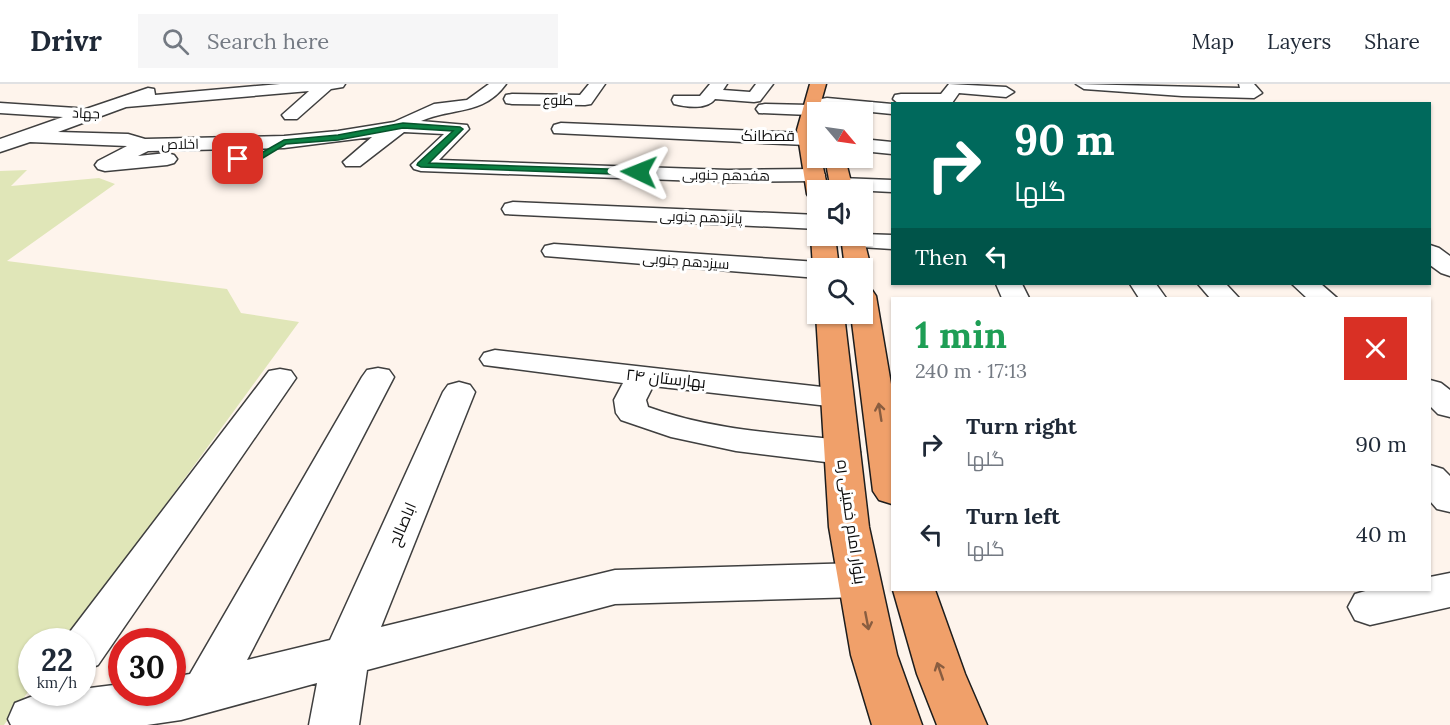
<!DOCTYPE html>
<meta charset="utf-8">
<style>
body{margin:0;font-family:Lora,Cairo,serif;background:#f6f6f7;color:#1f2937;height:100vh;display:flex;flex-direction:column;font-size:22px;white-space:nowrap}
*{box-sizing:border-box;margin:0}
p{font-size:20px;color:#747a83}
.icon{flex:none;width:33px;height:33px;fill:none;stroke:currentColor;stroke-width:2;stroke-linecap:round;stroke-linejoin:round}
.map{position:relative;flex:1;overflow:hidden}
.panel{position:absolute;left:891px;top:213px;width:540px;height:294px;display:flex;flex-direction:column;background:#fff;border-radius:0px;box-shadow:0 2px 4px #0004}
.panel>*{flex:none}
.banner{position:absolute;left:891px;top:18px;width:540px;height:183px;border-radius:0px;box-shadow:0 2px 4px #0004;background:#00695c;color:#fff;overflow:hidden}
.needle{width:39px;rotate:119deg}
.tools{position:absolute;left:807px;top:18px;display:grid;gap:12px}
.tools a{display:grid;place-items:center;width:66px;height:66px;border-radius:0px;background:#fff;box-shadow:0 2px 4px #0004;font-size:30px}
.speed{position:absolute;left:18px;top:544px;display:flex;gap:12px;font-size:30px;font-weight:700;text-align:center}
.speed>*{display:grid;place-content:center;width:78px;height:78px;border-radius:50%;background:#fff;box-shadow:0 2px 4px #0004;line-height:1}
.speed small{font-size:15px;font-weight:400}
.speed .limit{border:9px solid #d22;background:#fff;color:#111}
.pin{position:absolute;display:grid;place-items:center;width:51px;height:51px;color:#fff;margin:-26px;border-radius:12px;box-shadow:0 3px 9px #0006}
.me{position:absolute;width:66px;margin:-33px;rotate:272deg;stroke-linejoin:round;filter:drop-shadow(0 0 4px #0008)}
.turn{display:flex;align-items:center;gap:21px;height:126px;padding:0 24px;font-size:27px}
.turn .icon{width:78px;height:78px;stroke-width:2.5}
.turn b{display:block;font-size:42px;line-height:51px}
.then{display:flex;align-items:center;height:57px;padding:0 24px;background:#0003;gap:12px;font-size:22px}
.round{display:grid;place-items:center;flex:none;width:63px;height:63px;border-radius:0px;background:#f6f6f7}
.head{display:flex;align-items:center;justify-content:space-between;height:102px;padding:0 24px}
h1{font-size:36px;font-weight:800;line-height:45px;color:#1e9e55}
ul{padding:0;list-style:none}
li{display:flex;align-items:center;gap:18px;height:90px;padding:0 24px}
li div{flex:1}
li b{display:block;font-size:22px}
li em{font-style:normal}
header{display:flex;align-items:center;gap:36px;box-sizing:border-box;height:84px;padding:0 30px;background:#fff;border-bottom:2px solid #e0e1e3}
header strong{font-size:28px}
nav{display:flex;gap:33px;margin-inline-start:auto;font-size:21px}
.search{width:420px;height:54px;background:#f6f6f7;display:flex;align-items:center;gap:15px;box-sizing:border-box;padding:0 21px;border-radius:0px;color:#747a83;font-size:22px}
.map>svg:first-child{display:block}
.green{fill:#e0e6b8}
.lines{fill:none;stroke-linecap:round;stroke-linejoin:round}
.minor-casing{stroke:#3f3f3f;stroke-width:3}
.major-casing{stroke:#1d1d1d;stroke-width:3}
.minor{fill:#fff;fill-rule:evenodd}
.major{fill:#f0a06a;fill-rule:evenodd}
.oneway{stroke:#895d40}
.route{fill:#0b8043;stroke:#07532c;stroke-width:1.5}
.labels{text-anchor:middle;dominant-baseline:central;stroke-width:6;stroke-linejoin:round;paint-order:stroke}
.far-street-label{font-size:14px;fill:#0c0c0c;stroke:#fff}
.far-neighbourhood-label{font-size:15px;fill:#0c0c0c;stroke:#fff}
.street-label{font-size:16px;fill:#0c0c0c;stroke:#fff}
</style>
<header>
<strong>Drivr</strong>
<div class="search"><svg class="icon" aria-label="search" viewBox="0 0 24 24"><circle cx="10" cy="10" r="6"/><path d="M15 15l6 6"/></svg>Search here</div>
<nav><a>Map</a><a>Layers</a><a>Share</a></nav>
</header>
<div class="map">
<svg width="1450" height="641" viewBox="0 0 1450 641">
<rect width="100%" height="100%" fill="#fef4ec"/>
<!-- green -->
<path class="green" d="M 27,86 L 11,102 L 99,94 L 115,100 L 7,177 L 227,205 L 241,229 L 299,238 L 65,558 L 32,558 L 31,604 L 4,641 L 0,641 L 0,87 Z"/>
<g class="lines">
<defs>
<path id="minor" d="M 280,0 L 345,0 L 343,3 L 331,5 L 297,35 L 285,35 L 282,31 L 309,7 L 126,23 L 58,48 L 128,50 L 145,55 L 284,52 L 338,47 L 394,38 L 434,20 L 467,16 L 489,0 L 506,0 C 483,32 453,23 421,37 L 467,41 L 469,45 L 439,76 L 728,86 L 815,85 L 822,87 L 825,91 L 822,95 L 815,97 L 728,98 L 421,87 L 414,85 L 411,81 L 444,50 L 404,48 L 360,82 L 346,82 L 343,78 L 372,53 L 284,64 L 148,67 L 138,72 L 167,69 L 174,71 L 177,75 L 174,79 L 167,81 L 105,87 L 98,85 L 95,81 L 98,77 L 127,62 L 30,58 L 0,68 L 0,55 L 63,33 L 0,29 L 0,19 L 76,24 L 83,26 L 148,4 L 154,5 L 155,11 Z
M 589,0 L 605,0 L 591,20 L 585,21 L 512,20 L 506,19 L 504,15 L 506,11 L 512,10 L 580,11 Z
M 710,0 L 727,0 L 723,6 L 750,8 L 756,0 L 773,0 L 760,17 L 754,18 L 715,15 C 707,26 686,23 674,20 L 672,16 L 674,12 L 700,12 Z
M 949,0 L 1006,3 L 1014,8 L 1006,13 L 959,9 L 952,19 L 948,20 L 899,20 L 893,15 L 895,11 L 901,10 L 941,10 Z
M 1076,0 L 1240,4 L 1239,0 L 1254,0 L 1262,9 L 1254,14 L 1182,12 L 1084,5 Z
M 827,14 L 892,20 L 892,30 L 821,23 L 818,19 L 821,15 Z
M 765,20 L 810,21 L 816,22 L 819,26 L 816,30 L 810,31 L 759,29 L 756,25 L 759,21 Z
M 561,39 L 806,49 L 813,51 L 816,55 L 813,59 L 806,61 L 554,49 L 552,45 L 554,41 Z
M 862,55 L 892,58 L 892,70 L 862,67 Z
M 840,94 L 892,96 L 892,108 L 832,105 L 829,100 L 832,95 Z
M 513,118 L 818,131 L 818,145 L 505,130 L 502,125 L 505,120 Z
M 862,150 L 892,151 L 892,165 L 845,162 L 842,157 L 845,152 Z
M 554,160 L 818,178 L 827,181 L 830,184 L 818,184 L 818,194 L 545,172 L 542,167 L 545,162 Z
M 1430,161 L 1439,164 L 1450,172 L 1450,192 L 1441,189 L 1430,181 Z
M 996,200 L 1022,200 L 1029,214 L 1002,214 Z
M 1130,200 L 1156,200 L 1166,214 L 1139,214 Z
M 1198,200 L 1226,200 L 1239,214 L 1210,214 Z
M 1292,200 L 1321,200 L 1337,214 L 1307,214 Z
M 495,266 L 849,306 L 853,313 L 849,320 L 837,323 L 653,302 L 646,316 L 648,323 C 710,346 777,349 842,356 L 855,360 L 860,368 L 855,376 L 842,380 L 736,367 L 671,353 L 621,336 L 616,329 L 614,316 L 623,299 L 484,281 L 480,275 L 484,269 Z
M 378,284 L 389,286 L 394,293 L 247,576 L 330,556 L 443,308 L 448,301 L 459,298 L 470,301 L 475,308 L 381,543 L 615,486 L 859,479 L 874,484 L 880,496 L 874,508 L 859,513 L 615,520 L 367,586 L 359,641 L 309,641 L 317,599 L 181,636 L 147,641 L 11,641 L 8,635 L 15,619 L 33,612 L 82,609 L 82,605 L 122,600 L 122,609 L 172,609 L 172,593 L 190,590 L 362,293 L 367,286 Z
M 280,285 L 291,287 L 296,294 L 98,581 L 82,587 L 82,558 L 63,558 L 66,553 L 269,287 Z
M 1430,296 L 1441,299 L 1450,306 L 1450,333 L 1438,330 L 1430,322 Z
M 1430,381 L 1443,385 L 1450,392 L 1450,428 L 1437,425 L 1430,417 Z
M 1450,489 L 1450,523 L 1370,541 L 1355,536 L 1348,523 L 1355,510 L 1369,506 L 1430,506 L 1430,493 Z"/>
<path id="major" d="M 810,0 L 826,0 L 818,28 L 815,46 L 818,74 L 821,74 L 828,106 L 818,106 L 818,116 L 810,115 L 807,110 L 797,46 Z
M 825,74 L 845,74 L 853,106 L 831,106 Z
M 818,146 L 818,152 L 835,152 L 839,184 L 818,184 L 818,190 L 813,184 L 811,152 Z
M 862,148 L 871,184 L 867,189 L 862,191 L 862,184 L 845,184 L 841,152 L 862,152 Z
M 862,204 L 872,206 L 876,212 L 892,306 L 892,420 L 879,416 L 873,407 L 851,230 L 862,230 Z
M 818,228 L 818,230 L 844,230 L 869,443 L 897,571 L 922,641 L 872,641 L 851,571 L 829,443 L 816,230 Z
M 893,506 L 935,506 L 965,590 L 987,641 L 937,641 L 917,590 Z"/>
</defs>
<!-- minor casing -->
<use href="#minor" class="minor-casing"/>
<!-- major casing -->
<use href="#major" class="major-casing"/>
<!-- minor -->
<use href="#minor" class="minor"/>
<!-- major -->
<use href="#major" class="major"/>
</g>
<!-- one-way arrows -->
<defs><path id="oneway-shaft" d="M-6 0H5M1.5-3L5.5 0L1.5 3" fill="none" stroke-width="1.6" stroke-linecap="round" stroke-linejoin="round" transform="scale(1.5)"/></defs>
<g class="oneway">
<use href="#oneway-shaft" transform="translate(880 328) rotate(-99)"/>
<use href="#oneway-shaft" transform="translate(867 537) rotate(79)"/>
<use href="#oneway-shaft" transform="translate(940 587) rotate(-109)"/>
</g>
<!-- route -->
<path class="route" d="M 403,39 L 460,43 L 463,45 L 429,79 L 639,86 L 643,88 L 639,91 L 421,83 L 417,81 L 418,79 L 453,47 L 403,44 L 338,56 L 286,60 L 258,77 L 238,77 L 234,75 L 238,73 L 256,72 L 284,56 L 338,51 Z"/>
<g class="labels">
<!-- far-street labels -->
<g class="far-street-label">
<text transform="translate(558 16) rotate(1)">طلوع</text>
<text transform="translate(86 29) rotate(2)">جهاد</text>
<text transform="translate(180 60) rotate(-1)">اخلاص</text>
<text transform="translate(726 91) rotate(1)">هفدهم جنوبی</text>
<text transform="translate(701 133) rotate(2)">پانزدهم جنوبی</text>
<text transform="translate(686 177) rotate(4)">سیزدهم جنوبی</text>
</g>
<!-- far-neighbourhood labels -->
<g class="far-neighbourhood-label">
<text x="768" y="51">قصطانک</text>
</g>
<!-- street labels -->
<g class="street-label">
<text transform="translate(666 294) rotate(6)">بهارستان ۲۴</text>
<text transform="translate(852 438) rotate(82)">بلوار امام خمینی ره</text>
<text transform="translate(402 440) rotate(-67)">اباصالح</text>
</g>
</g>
</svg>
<div class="tools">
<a><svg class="needle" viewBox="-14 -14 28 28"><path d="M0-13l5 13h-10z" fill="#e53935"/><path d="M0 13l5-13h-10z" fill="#747a83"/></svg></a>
<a><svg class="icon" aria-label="sound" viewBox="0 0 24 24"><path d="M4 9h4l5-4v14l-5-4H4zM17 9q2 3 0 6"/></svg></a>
<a><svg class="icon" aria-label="search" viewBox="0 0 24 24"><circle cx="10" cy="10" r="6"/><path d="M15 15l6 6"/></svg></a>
</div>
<div class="speed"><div>22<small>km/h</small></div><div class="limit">30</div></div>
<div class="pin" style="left:238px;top:75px;background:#d93025"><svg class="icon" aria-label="arrive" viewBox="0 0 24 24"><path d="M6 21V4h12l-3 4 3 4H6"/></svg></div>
<svg class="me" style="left:639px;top:88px" viewBox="-20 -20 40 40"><path d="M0-17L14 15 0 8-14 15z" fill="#0b8043" stroke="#fff" stroke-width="4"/></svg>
<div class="banner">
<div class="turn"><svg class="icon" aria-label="right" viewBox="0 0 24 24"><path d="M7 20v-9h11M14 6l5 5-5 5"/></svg><div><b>90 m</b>گلها</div></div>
<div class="then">Then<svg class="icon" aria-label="left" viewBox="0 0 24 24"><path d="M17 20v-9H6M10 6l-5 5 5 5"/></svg></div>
</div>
<section class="panel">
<div class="head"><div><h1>1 min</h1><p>240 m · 17:13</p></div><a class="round" style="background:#d93025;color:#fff"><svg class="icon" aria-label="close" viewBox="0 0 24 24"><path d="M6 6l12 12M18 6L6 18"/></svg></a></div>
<ul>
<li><svg class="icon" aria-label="right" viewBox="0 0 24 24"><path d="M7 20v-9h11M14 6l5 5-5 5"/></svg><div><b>Turn right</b><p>گلها</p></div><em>90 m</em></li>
<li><svg class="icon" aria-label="left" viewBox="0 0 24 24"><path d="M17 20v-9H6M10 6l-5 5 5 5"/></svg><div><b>Turn left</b><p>گلها</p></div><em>40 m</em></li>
</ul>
</section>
</div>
